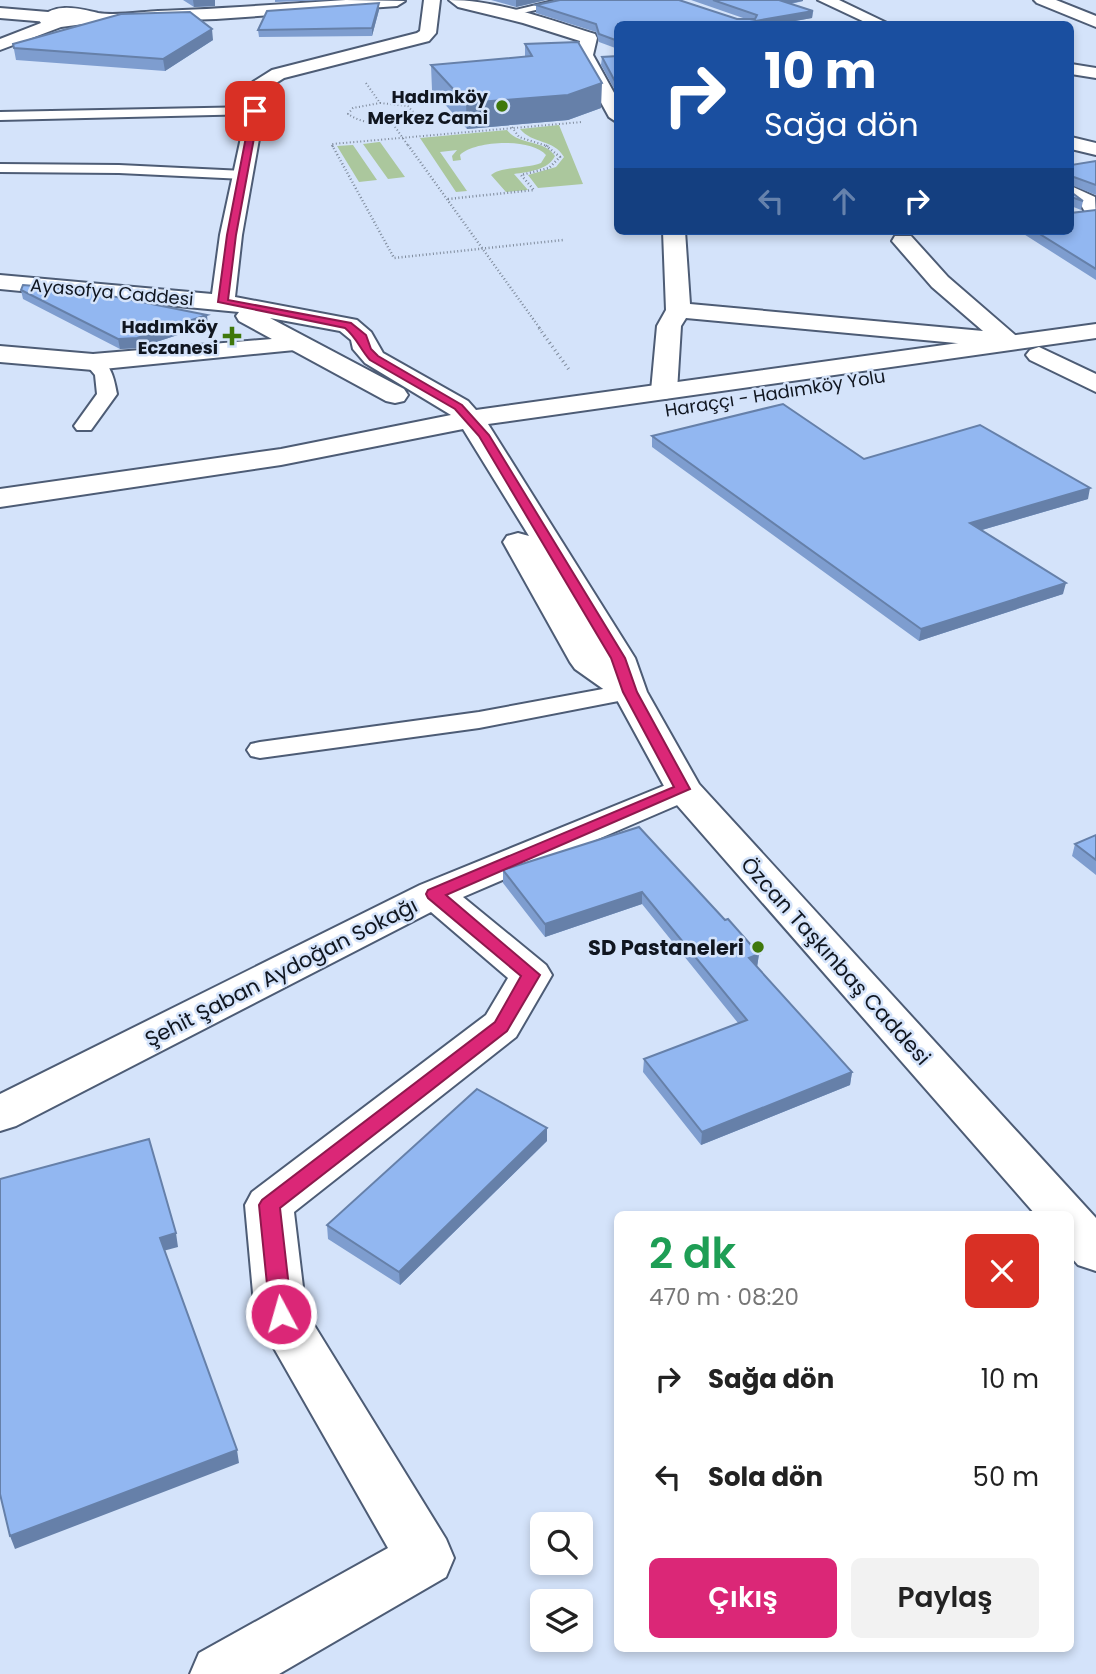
<!DOCTYPE html>
<html lang="tr">
<meta charset="utf-8">
<style>
body{margin:0;font-family:Poppins,sans-serif;background:#f2f2f2;color:#222;height:100vh;display:flex;flex-direction:column;font-size:26px;white-space:nowrap}
*{box-sizing:border-box;margin:0}
p{font-size:23px;color:#767676}
.icon{flex:none;width:38px;height:38px;fill:none;stroke:currentColor;stroke-width:2;stroke-linecap:round;stroke-linejoin:round}
.map{position:relative;flex:1;overflow:hidden}
.details{position:absolute;left:614px;top:1211px;width:460px;height:441px;display:flex;flex-direction:column;background:#fff;border-radius:10px;box-shadow:0 4px 10px #0003}
.details>*{flex:none}
.guide{position:absolute;left:614px;top:21px;width:460px;height:214px;border-radius:10px;box-shadow:0 4px 10px #0003;background:#1a4fa0;color:#fff;overflow:hidden}
.tools{position:absolute;left:530px;top:1512px;display:grid;gap:14px}
.tools a{display:grid;place-items:center;width:63px;height:63px;border-radius:10px;background:#fff;box-shadow:0 4px 10px #0003;font-size:35px}
.pin{position:absolute;display:grid;place-items:center;width:60px;height:60px;color:#fff;margin:-30px;border-radius:14px;box-shadow:0 4px 10px #0006}
.me{position:absolute;width:77px;margin:-38px;rotate:354deg;stroke-linejoin:round;filter:drop-shadow(0 0 5px #0008)}
.turn{display:flex;align-items:center;gap:24px;height:147px;padding:0 35px;font-size:32px}
.turn .icon{width:91px;height:91px;stroke-width:2.5}
.turn b{display:block;font-size:49px;line-height:60px}
.lanes{display:flex;align-items:center;height:66px;padding:0 35px;background:#0003;justify-content:center;gap:35px;direction:ltr}
.lanes .off{opacity:.35}
.round{display:grid;place-items:center;flex:none;width:74px;height:74px;border-radius:10px;background:#f2f2f2}
.headline{display:flex;align-items:center;justify-content:space-between;height:119px;padding:0 35px}
h1{font-size:42px;font-weight:600;line-height:52px;color:#1e9e55}
.action{display:flex;gap:14px;margin-top:auto;padding:14px 35px}
.action a{flex:1;height:80px;border-radius:10px;background:#db2777;color:#fff;font-size:28px;font-weight:600;line-height:80px;text-align:center}
.action a+a{background:#f2f2f2;color:#222}
ul{padding:0;list-style:none}
li{display:flex;align-items:center;gap:21px;height:98px;padding:0 35px}
li div{flex:1}
li b{display:block;font-size:26px}
li em{font-style:normal}
.map>svg:first-child{display:block}
.green{fill:#abc79d}
.lines{fill:none;stroke-linecap:round;stroke-linejoin:round}
.lane-casing{stroke:#4d5c75;stroke-width:4}
.street-casing{stroke:#4d5c75;stroke-width:4}
.secondary-casing{stroke:#4d5c75;stroke-width:4}
.path-far2{stroke:#7e8a9b;stroke-width:2;stroke-dasharray:1 2.5;stroke-linecap:butt}
.path-far1{stroke:#7e8a9b;stroke-width:2.5;stroke-dasharray:1 2.5;stroke-linecap:butt}
.path{stroke:#7e8a9b;stroke-width:3.5;stroke-dasharray:1 3.5;stroke-linecap:butt}
.lane{fill:#fff;fill-rule:evenodd}
.street{fill:#fff;fill-rule:evenodd}
.secondary{fill:#fff;fill-rule:evenodd}
.wall{fill:#7e9dcf}
.shaded-wall{fill:#6680a9}
.building{fill:#92b7f1;stroke:#6680a9;stroke-width:2}
.route{fill:#db2777;stroke:#8e194d;stroke-width:2}
.poi-dot{fill:#3f780b;stroke:#d4e3fa;stroke-width:2.5}
.labels{text-anchor:middle;dominant-baseline:central;stroke-width:5;stroke-linejoin:round;paint-order:stroke}
.far-poi-label{font-size:18px;font-weight:bold;fill:#101620;stroke:#d4e3fa;text-anchor:end}
.far-street-label{font-size:18px;fill:#101620;stroke:#d4e3fa}
.poi-label{font-size:21px;font-weight:bold;fill:#101620;stroke:#d4e3fa;text-anchor:end}
.street-label{font-size:21px;fill:#101620;stroke:#d4e3fa}
</style>
<div class="map">
<svg width="1096" height="1674" viewBox="0 0 1096 1674">
<rect width="100%" height="100%" fill="#d4e3fa"/>
<!-- green -->
<path class="green" d="M 559,125 L 583,184 L 538,188 L 528,175 L 556,167 L 564,157 C 554,139 532,144 520,129 Z
M 507,130 C 519,146 544,139 555,156 C 548,170 529,172 514,174 L 528,190 L 506,192 L 491,175 C 502,166 526,169 541,163 L 546,155 C 532,138 475,140 460,155 L 461,160 L 453,161 L 452,156 L 457,150 L 440,152 L 467,191 L 456,192 L 420,138 Z
M 379,142 L 380,142 L 405,177 L 388,179 L 363,144 Z
M 353,145 L 377,180 L 359,182 L 337,146 Z"/>
<g class="lines">
<defs>
<path id="lane" d="M 557,0 L 580,0 L 505,17 L 499,14 Z
M 255,107 L 260,108 L 260,114 L 0,120 L 0,112 Z
M 0,164 L 119,165 L 244,171 L 251,175 L 244,179 L 119,173 L 0,172 Z
M 93,356 C 111,361 114,378 117,394 L 91,430 L 77,430 L 74,426 L 97,394 L 95,375 L 84,362 Z
M 630,684 L 639,687 L 643,692 L 639,697 L 479,728 L 260,758 L 251,756 L 247,750 L 251,744 L 260,742 L 479,712 Z"/>
<path id="street" d="M 346,0 L 405,1 L 397,6 L 216,19 L 91,23 L 61,27 L 0,50 L 0,39 L 41,23 L 39,20 C 54,1 80,9 98,13 C 116,16 139,12 158,11 C 220,9 283,4 346,0 Z
M 449,0 C 498,0 549,20 595,34 L 597,38 L 593,55 L 618,100 L 618,123 L 609,117 L 575,55 L 580,41 L 523,23 L 458,7 Z
M 818,0 L 839,0 L 889,24 L 869,24 Z
M 1034,0 L 1056,0 L 1096,16 L 1096,27 L 1037,3 Z
M 1071,64 L 1096,68 L 1096,78 L 1071,74 Z
M 1071,137 L 1096,143 L 1096,155 L 1071,149 Z
M 1071,186 L 1095,197 L 1096,218 L 1088,217 L 1081,205 L 1071,200 Z
M 663,231 L 685,231 L 690,304 L 983,331 L 932,287 L 892,241 L 895,236 L 911,236 L 948,277 L 1022,341 L 1019,346 L 1010,348 L 686,318 L 681,326 L 677,391 L 673,397 L 664,399 L 655,397 L 651,391 L 657,326 L 666,310 Z
M 296,337 L 305,339 L 308,344 L 305,349 L 93,370 L 0,362 L 0,346 L 93,354 Z
M 1039,347 L 1096,374 L 1096,392 L 1030,360 L 1026,355 L 1030,350 Z
M 683,778 L 696,781 L 702,789 L 696,797 L 463,897 L 546,965 L 552,975 L 516,1037 L 294,1212 L 306,1312 L 446,1539 L 454,1558 L 446,1577 L 279,1674 L 190,1674 L 199,1653 L 388,1548 L 255,1315 L 245,1205 L 252,1192 L 486,1015 L 508,978 L 431,912 L 16,1126 L 0,1131 L 0,1094 L 420,885 Z"/>
<path id="secondary" d="M 424,0 L 440,0 L 436,33 L 429,41 L 284,78 L 268,88 L 242,235 L 235,297 L 357,320 L 371,332 L 383,353 L 468,401 L 476,410 L 1096,324 L 1096,338 L 488,424 L 635,658 L 647,692 L 699,784 L 1096,1218 L 1096,1271 L 1078,1265 L 1071,1257 L 1071,1214 L 1035,1214 L 670,797 L 616,698 L 575,669 L 570,662 L 503,542 L 507,536 L 518,533 L 529,536 L 463,429 L 281,465 L 0,507 L 0,489 L 281,449 L 451,415 L 365,363 L 353,349 L 351,340 L 340,331 L 270,318 L 404,389 L 408,395 L 404,401 L 395,403 L 386,401 L 239,321 L 236,316 L 239,312 L 0,289 L 0,275 L 212,294 L 220,235 L 253,82 L 272,70 L 417,33 L 420,31 Z
M 0,8 L 48,12 L 56,17 L 48,22 L 0,18 Z"/>
</defs>
<!-- lane casing -->
<use href="#lane" class="lane-casing"/>
<!-- street casing -->
<use href="#street" class="street-casing"/>
<!-- secondary casing -->
<use href="#secondary" class="secondary-casing"/>
<!-- path-far2 -->
<path class="path-far2" d="M 366,83 L 380,103
M 380,103 L 408,106 L 413,112 C 395,126 367,127 348,114 L 353,108 Z
M 391,121 L 409,147
M 512,127 L 519,137 L 550,147
M 333,147 L 332,144 L 582,122"/>
<!-- path-far1 -->
<path class="path-far1" d="M 332,145 L 394,258 L 563,240
M 408,145 L 541,330
M 448,199 L 534,190 L 521,175 L 549,168 L 560,157 L 545,145"/>
<!-- path -->
<path class="path" d="M 539,328 L 570,371"/>
<!-- lane -->
<use href="#lane" class="lane"/>
<!-- street -->
<use href="#street" class="street"/>
<!-- secondary -->
<use href="#secondary" class="secondary"/>
</g>
<!-- wall -->
<path class="wall" d="M 183,0 L 215,0 L 215,6 L 194,7 Z
M 275,0 L 330,0 L 275,2 Z
M 491,0 L 546,0 L 516,7 Z
M 691,0 L 803,0 L 803,1 L 791,4 L 813,11 L 812,18 L 778,24 L 618,24 L 618,49 L 599,42 L 596,32 L 536,13 L 536,5 L 746,19 Z
M 379,3 L 379,10 L 372,36 L 259,37 L 258,30 Z
M 213,40 L 165,71 L 16,60 L 13,44 Z
M 525,44 L 601,108 L 568,120 L 467,129 L 432,90 L 431,65 L 525,57 Z
M 618,56 L 618,96 L 601,65 L 602,57 Z
M 1096,161 L 1096,195 L 1071,185 L 1071,165 Z
M 1071,192 L 1083,201 L 1081,210 L 1071,206 Z
M 1096,210 L 1096,280 L 1019,231 L 1071,231 Z
M 21,290 L 208,325 L 138,348 L 120,349 L 23,299 Z
M 652,436 L 1088,499 L 982,530 L 1063,594 L 919,641 L 652,447 Z
M 639,827 L 725,920 L 759,954 L 757,967 L 852,1072 L 850,1085 L 701,1145 L 643,1072 L 644,1059 L 738,1023 L 642,904 L 545,937 L 503,883 L 503,870 Z
M 1096,835 L 1096,875 L 1072,856 L 1075,844 Z
M 547,1141 L 400,1285 L 328,1239 L 327,1225 Z"/>
<!-- shaded-wall -->
<path class="shaded-wall" d="M 193,0 L 215,0 L 215,6 L 194,7 Z
M 516,0 L 546,0 L 516,7 Z
M 776,0 L 803,0 L 803,1 L 776,6 Z
M 379,3 L 379,10 L 372,36 L 372,28 Z
M 813,11 L 812,18 L 778,24 L 738,24 Z
M 212,29 L 213,40 L 165,71 L 163,59 Z
M 602,83 L 601,108 L 568,120 L 467,129 L 466,103 Z
M 207,315 L 208,325 L 138,348 L 120,349 L 118,339 Z
M 1090,488 L 1088,499 L 968,534 L 970,523 Z
M 1066,583 L 1063,594 L 919,641 L 921,629 Z
M 642,892 L 642,904 L 545,937 L 545,924 Z
M 759,954 L 757,967 L 749,958 Z
M 852,1072 L 850,1085 L 701,1145 L 702,1132 Z
M 547,1128 L 547,1141 L 400,1285 L 399,1272 Z
M 176,1233 L 178,1247 L 163,1251 L 160,1238 Z
M 237,1450 L 239,1463 L 15,1549 L 10,1536 Z"/>
<!-- building -->
<path class="building" d="M 560,0 L 679,0 L 737,19 L 755,19 L 757,15 L 713,0 L 779,0 L 813,11 L 738,24 L 618,24 L 618,41 L 599,34 L 596,24 L 536,5 Z
M 379,3 L 372,28 L 258,30 L 267,11 Z
M 190,12 L 212,29 L 163,59 L 14,48 L 13,44 L 121,14 Z
M 578,42 L 602,83 L 568,95 L 466,103 L 431,65 L 532,56 L 525,44 Z
M 618,56 L 618,87 L 602,57 Z
M 1096,161 L 1096,185 L 1071,176 L 1071,165 Z
M 1071,192 L 1083,201 L 1071,197 Z
M 1096,210 L 1096,269 L 1035,231 L 1071,231 L 1071,213 Z
M 23,285 L 81,290 L 207,315 L 137,338 L 118,339 L 21,290 Z
M 783,404 L 864,459 L 980,425 L 1090,488 L 970,523 L 1066,583 L 921,629 L 652,436 Z
M 639,827 L 725,920 L 728,919 L 759,954 L 749,958 L 852,1072 L 702,1132 L 644,1059 L 747,1020 L 642,892 L 545,924 L 503,870 Z
M 1096,835 L 1096,860 L 1075,844 Z
M 477,1089 L 547,1128 L 399,1272 L 327,1225 Z
M 149,1139 L 176,1233 L 160,1238 L 237,1450 L 10,1536 L 0,1494 L 0,1179 Z"/>
<!-- route -->
<path class="route" d="M 255,108 L 259,111 L 236,235 L 228,300 L 351,323 L 366,335 L 371,349 L 378,356 L 462,405 L 489,435 L 625,658 L 637,692 L 690,789 L 446,895 L 540,975 L 507,1031 L 280,1208 L 292,1314 L 288,1321 L 281,1323 L 273,1321 L 270,1314 L 259,1205 L 262,1200 L 495,1022 L 521,976 L 428,898 L 426,894 L 428,890 L 674,787 L 623,692 L 611,658 L 479,436 L 455,409 L 370,360 C 360,349 357,338 345,328 L 218,302 L 227,235 L 251,111 Z"/>
<!-- markers -->
<g class="poi-dot">
<circle cx="502" cy="106" r="7"/>
<path d="M228.5 325.5h7v7h7v7h-7v7h-7v-7h-7v-7h7z"/>
<circle cx="758" cy="947" r="7"/>
</g>
<g class="labels">
<!-- far-poi labels -->
<g class="far-poi-label">
<text x="488" y="96">Hadımköy<tspan x="488" dy="21">Merkez Cami</tspan></text>
<text x="218" y="326">Hadımköy<tspan x="218" dy="21">Eczanesi</tspan></text>
</g>
<!-- far-street labels -->
<g class="far-street-label">
<text transform="translate(112 292) rotate(5)">Ayasofya Caddesi</text>
<text transform="translate(775 393) rotate(-9)">Haraççı - Hadımköy Yolu</text>
</g>
<!-- poi labels -->
<g class="poi-label">
<text x="744" y="947">SD Pastaneleri</text>
</g>
<!-- street labels -->
<g class="street-label">
<text transform="translate(836 961) rotate(48)">Özcan Taşkınbaş Caddesi</text>
<text transform="translate(281 972) rotate(-27)">Şehit Şaban Aydoğan Sokağı</text>
</g>
</g>
</svg>
<div class="tools">
<a><svg class="icon" aria-label="search" viewBox="0 0 24 24"><circle cx="10" cy="10" r="6"/><path d="M15 15l6 6"/></svg></a>
<a><svg class="icon" aria-label="layers" viewBox="0 0 24 24"><path d="M12 4l9 5-9 5-9-5zM3 14l9 5 9-5"/></svg></a>
</div>
<div class="pin" style="left:255px;top:111px;background:#d93025"><svg class="icon" aria-label="arrive" viewBox="0 0 24 24"><path d="M6 21V4h12l-3 4 3 4H6"/></svg></div>
<svg class="me" style="left:281px;top:1314px" viewBox="-20 -20 40 40"><circle r="17" fill="#db2777" stroke="#fff" stroke-width="3"/><path d="M0-11L8 9 0 5-8 9z" fill="#fff"/></svg>
<div class="guide">
<div class="turn"><svg class="icon" aria-label="right" viewBox="0 0 24 24"><path d="M7 20v-9h11M14 6l5 5-5 5"/></svg><div><b>10 m</b>Sağa dön</div></div>
<div class="lanes"><svg class="icon off" aria-label="left" viewBox="0 0 24 24"><path d="M17 20v-9H6M10 6l-5 5 5 5"/></svg><svg class="icon off" aria-label="ahead" viewBox="0 0 24 24"><path d="M12 20V5M6 11l6-6 6 6"/></svg><svg class="icon" aria-label="right" viewBox="0 0 24 24"><path d="M7 20v-9h11M14 6l5 5-5 5"/></svg></div>
</div>
<section class="details">
<div class="headline"><div><h1>2 dk</h1><p>470 m · 08:20</p></div><a class="round" style="background:#d93025;color:#fff"><svg class="icon" aria-label="close" viewBox="0 0 24 24"><path d="M6 6l12 12M18 6L6 18"/></svg></a></div>
<ul>
<li><svg class="icon" aria-label="right" viewBox="0 0 24 24"><path d="M7 20v-9h11M14 6l5 5-5 5"/></svg><div><b>Sağa dön</b></div><em>10 m</em></li>
<li><svg class="icon" aria-label="left" viewBox="0 0 24 24"><path d="M17 20v-9H6M10 6l-5 5 5 5"/></svg><div><b>Sola dön</b></div><em>50 m</em></li>
</ul>
<div class="action"><a>Çıkış</a><a>Paylaş</a></div>
</section>
</div>
